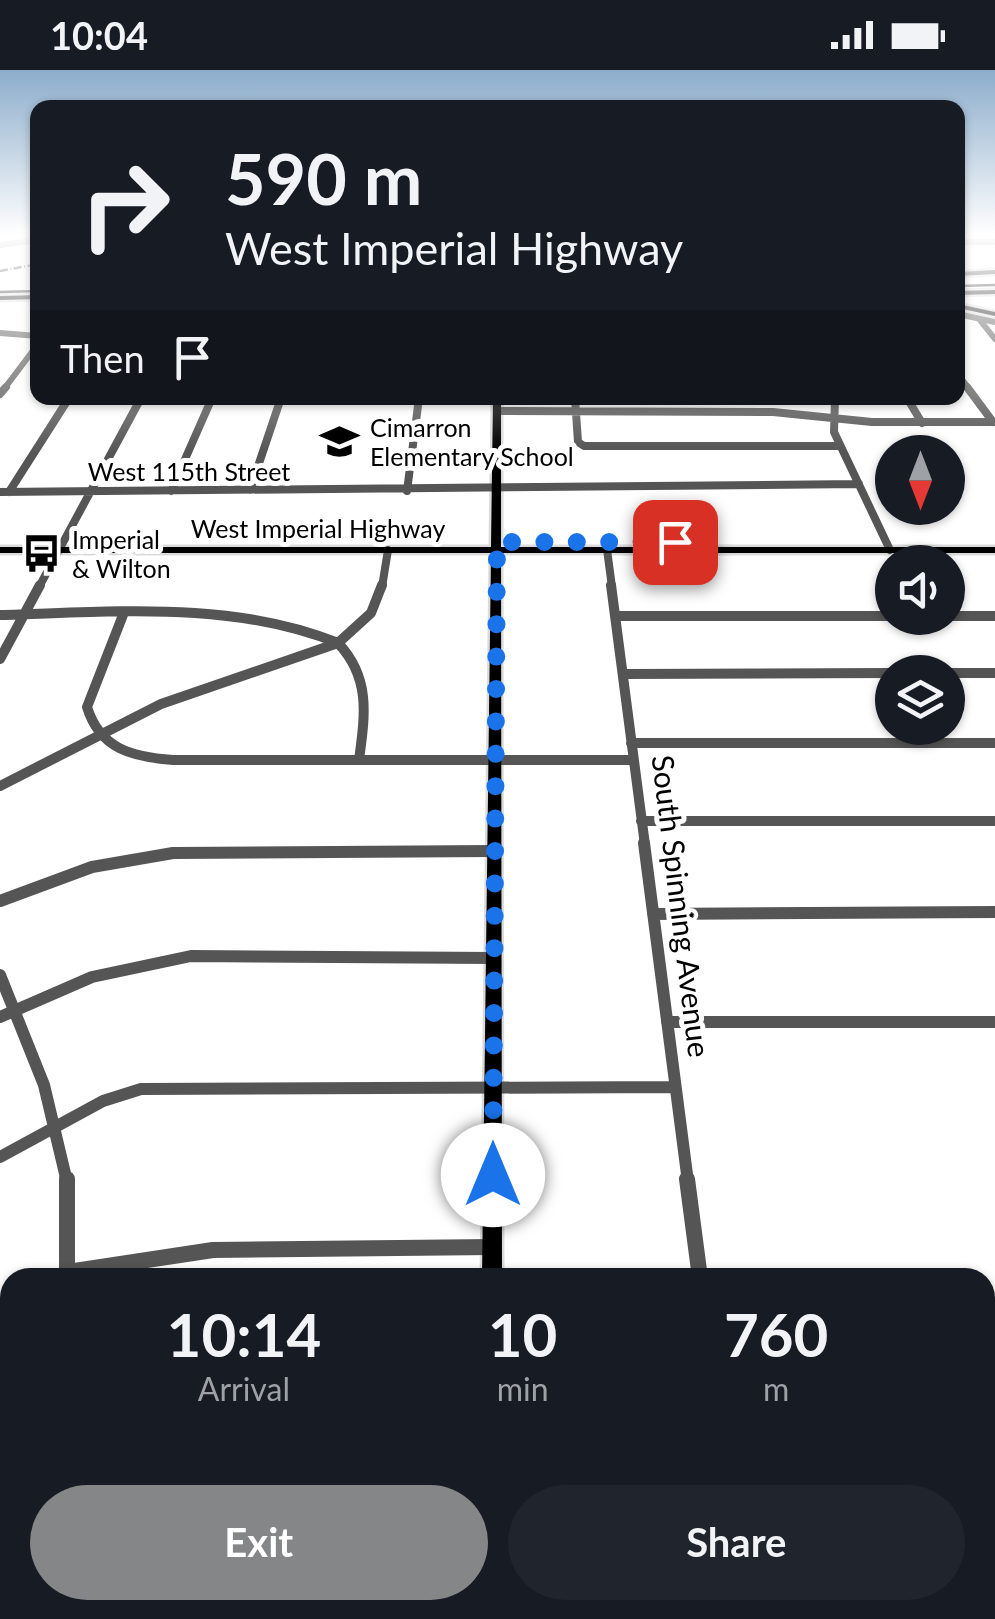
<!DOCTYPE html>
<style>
body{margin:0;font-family:Lato,sans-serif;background:#20242c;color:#f1f3f6;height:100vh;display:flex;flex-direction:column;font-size:38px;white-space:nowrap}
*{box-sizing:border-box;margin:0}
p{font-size:32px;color:#9ea1a6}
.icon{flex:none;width:55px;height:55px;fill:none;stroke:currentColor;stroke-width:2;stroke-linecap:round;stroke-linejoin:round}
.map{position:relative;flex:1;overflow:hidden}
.details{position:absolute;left:0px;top:1198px;width:995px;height:352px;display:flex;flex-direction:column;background:#171b24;border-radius:30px 30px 0 0;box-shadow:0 2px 8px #0004}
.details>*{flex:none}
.guide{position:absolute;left:30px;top:30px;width:935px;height:305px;border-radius:20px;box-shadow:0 2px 8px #0004;background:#171b24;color:#f1f3f6;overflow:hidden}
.needle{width:65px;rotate:180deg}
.fabs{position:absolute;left:875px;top:365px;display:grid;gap:20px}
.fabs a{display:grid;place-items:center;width:90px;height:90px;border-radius:50%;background:#171b24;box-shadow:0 2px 8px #0004;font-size:50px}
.pin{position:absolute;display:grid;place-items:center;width:85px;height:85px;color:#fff;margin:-42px;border-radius:20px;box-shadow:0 5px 15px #0006}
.me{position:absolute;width:110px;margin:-55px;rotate:0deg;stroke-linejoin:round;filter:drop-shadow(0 0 8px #0008)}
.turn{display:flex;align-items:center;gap:35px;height:210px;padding:0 30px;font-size:45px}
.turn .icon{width:130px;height:130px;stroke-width:2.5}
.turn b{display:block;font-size:70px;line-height:85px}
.then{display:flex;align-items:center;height:95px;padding:0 30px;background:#0003;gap:20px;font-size:38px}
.eta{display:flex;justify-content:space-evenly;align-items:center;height:170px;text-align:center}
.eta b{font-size:60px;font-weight:700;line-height:70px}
.button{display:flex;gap:20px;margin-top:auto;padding:20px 30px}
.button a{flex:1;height:115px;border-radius:60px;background:#858687;color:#fff;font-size:40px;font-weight:700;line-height:115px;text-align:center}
.button a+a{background:#20242c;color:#f1f3f6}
.status{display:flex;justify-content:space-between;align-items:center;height:70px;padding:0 50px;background:#171b24;direction:ltr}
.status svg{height:28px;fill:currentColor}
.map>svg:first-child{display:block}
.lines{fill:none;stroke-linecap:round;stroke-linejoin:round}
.major-casing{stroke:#dbdbdb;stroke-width:5}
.highway-casing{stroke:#dbdbdb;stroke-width:5}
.minor-far4{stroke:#555;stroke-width:6}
.minor-far3{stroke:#555;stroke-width:8}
.minor-far2{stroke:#555;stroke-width:10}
.minor-far1{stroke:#555;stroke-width:12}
.minor{stroke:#555;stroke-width:16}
.major{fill:#000;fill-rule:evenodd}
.highway{fill:#000;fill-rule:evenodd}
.tram{stroke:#000;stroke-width:2.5}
.rail{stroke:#000;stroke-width:2.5;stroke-dasharray:8 2.5 1 2.5;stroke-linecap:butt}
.route{stroke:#1a73e8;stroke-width:18;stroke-dasharray:0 32.4}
.labels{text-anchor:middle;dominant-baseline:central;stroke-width:10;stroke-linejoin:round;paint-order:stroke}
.far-poi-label{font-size:25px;fill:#000;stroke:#fff;text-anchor:start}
.far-street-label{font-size:25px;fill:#000;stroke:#fff}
.street-label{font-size:30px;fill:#000;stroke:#fff}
</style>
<div class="status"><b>10:04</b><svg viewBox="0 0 49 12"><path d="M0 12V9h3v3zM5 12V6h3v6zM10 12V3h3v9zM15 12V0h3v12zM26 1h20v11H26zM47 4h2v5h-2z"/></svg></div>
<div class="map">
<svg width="995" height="1549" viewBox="0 0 995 1549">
<rect width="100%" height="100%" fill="#fff"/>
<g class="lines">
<defs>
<path id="major" d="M 493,328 L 501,328 L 501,477 L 995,477 L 995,483 L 501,483 L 502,1208 L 482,1208 L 491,483 L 0,483 L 0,477 L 491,477 Z
M 479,1540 L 503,1540 L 503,1549 L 479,1549 Z"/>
<path id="highway" d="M 995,200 L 995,204 L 958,206 L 958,202 Z
M 995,220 L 995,224 L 958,225 L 958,221 Z
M 38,225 L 38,229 L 0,230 L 0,226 Z
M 958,234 L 995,242 L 995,246 L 958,238 Z"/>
</defs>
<!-- major casing -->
<use href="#major" class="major-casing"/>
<!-- highway casing -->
<use href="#highway" class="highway-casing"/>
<!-- minor-far4 -->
<path class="minor-far4" d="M 958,172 L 995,172
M 0,175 L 38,170
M 958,244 L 995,252
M 979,249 L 995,269
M 0,263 L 38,266
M 958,304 L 969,319
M 4,319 L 38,274"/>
<!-- minor-far3 -->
<path class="minor-far3" d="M 967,317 L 993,352
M 0,324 L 6,317
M 575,328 L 578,372 L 584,376 L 840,376
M 835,328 L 834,362 L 890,480
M 907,328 L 922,353
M 497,341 L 773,342 L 872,352 L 995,352
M 250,420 L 281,328
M 171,421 L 212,328
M 407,421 L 419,328
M 0,422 L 859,414
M 9,422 L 69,328
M 606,472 L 612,517
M 39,517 L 141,328
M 382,517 L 388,480"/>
<!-- minor-far2 -->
<path class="minor-far2" d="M 611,515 L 645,775
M 0,545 C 112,542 232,530 338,573
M 123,545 L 87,637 C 100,679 132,687 173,690 L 633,690
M 615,546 L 892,546
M 948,546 L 995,546
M 0,589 L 40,515
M 948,603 L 995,603
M 623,604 L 892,603
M 631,673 L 995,673
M 359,690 C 365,645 371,608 338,573 L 371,543 L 382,515
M 0,716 L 161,634 L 338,573
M 641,751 L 995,751"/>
<!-- minor-far1 -->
<path class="minor-far1" d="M 644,773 L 688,1112
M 0,831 L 92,797 L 173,783 L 494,781
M 653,844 L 995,842
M 0,905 L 44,1015 L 67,1112
M 0,947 L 92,907 L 191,886 L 494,888
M 667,952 L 995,952
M 0,1087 L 103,1031 L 141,1019 L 675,1017"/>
<!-- minor -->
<path class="minor" d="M 67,1109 L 67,1208
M 687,1109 L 700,1208
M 68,1202 L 213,1180 L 493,1177
M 0,1376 L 10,1376
M 985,1399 L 995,1399
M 0,1485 L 10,1450
M 742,1540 L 744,1549"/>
<!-- major -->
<use href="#major" class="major"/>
<!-- highway -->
<use href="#highway" class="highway"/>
<!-- tram -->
<path class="tram" d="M 958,216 L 995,215
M 0,222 L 38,221"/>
<!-- rail -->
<path class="rail" d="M 0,201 L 38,194"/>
</g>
<!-- sky -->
<linearGradient id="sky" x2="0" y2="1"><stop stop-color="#8cadcc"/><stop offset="0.43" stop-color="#fff"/><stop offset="1" stop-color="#fff" stop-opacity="0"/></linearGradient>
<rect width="995" height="383" fill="url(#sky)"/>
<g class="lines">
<!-- route -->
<path class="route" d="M 493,1105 L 497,472 L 675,472"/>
</g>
<!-- icons -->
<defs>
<symbol id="school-bare" viewBox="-9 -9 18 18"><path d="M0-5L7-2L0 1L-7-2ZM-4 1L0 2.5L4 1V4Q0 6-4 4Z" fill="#000" stroke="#fff" stroke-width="2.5" paint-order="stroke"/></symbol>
<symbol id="bus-bare" viewBox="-9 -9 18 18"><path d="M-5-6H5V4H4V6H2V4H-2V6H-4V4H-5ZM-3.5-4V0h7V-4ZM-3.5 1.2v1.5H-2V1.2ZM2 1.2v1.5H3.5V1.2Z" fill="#000" stroke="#fff" stroke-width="2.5" paint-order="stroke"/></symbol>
</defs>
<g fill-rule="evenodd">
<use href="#school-bare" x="312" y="344" width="55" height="55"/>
<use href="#bus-bare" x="14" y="456" width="55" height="55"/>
</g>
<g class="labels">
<!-- far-poi labels -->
<g class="far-poi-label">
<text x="370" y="357">Cimarron<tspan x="370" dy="29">Elementary School</tspan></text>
<text x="72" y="469">Imperial<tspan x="72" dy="29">&amp; Wilton</tspan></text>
</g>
<!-- far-street labels -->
<g class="far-street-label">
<text x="189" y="401">West 115th Street</text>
<text x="318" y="458">West Imperial Highway</text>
</g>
<!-- street labels -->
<g class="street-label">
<text transform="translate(682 836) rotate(83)">South Spinning Avenue</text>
</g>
</g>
</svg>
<div class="fabs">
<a><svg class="needle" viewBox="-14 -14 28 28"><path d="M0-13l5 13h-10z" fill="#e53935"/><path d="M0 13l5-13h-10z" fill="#9ea1a6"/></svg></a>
<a><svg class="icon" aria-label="sound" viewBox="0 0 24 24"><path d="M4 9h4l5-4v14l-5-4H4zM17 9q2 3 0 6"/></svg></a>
<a><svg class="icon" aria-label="layers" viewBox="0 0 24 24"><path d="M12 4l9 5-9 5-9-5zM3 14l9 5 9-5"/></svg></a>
</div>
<div class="pin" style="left:675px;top:472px;background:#d93025"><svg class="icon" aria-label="arrive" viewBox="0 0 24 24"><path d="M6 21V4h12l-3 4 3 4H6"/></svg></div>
<svg class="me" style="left:493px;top:1105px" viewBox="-20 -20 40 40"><circle r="19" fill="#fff"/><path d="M0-13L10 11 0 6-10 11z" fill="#1a73e8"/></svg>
<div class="guide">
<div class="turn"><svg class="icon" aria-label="right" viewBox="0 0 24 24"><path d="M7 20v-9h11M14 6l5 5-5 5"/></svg><div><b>590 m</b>West Imperial Highway</div></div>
<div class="then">Then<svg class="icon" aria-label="arrive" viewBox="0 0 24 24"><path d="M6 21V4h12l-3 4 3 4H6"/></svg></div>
</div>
<section class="details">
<div class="eta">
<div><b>10:14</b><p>Arrival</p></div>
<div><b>10</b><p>min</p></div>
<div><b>760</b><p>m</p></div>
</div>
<div class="button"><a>Exit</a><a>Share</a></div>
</section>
</div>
